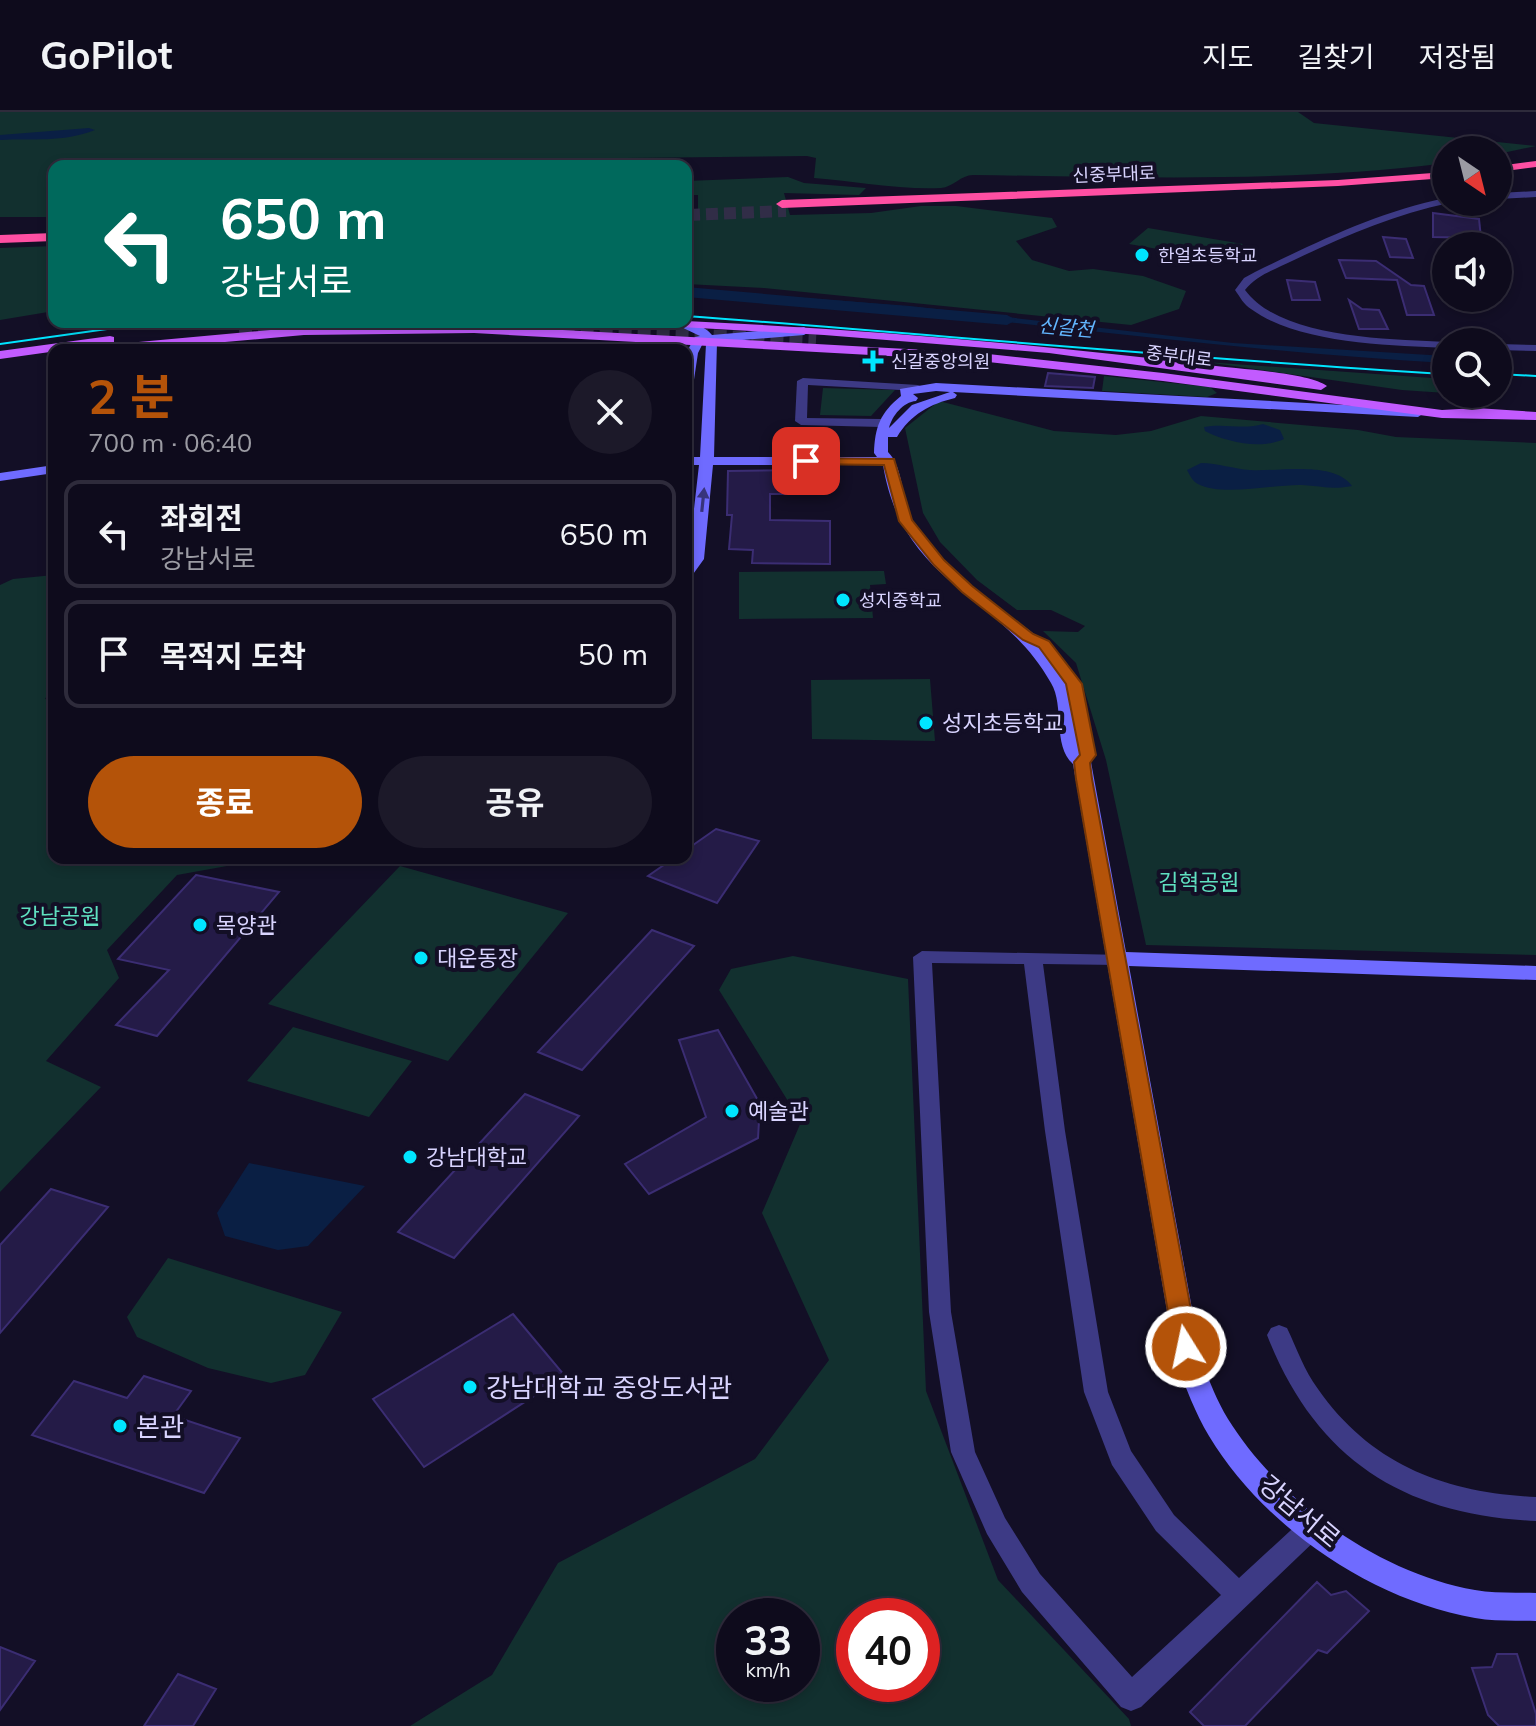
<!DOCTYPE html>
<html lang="ko">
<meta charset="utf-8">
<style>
body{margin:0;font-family:Mulish,"Noto Sans KR",sans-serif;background:#1c1929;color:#f1f3f6;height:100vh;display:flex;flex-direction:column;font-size:30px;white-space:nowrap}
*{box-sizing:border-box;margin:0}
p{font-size:26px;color:#9b9ba3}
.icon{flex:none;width:44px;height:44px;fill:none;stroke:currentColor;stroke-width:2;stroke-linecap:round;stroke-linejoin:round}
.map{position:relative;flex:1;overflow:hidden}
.panel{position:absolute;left:48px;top:232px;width:644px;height:520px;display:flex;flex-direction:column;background:#0e0b1c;border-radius:16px;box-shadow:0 4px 12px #0003,0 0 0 2px #2e2b3b}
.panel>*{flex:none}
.hud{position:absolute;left:48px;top:48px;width:644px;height:168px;border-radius:16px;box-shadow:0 4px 12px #0003,0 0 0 2px #2e2b3b;background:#00695c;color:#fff;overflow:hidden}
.needle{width:52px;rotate:145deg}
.buttons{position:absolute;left:1432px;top:24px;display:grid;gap:16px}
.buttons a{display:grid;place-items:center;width:80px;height:80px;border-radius:50%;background:#0e0b1c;box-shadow:0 4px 12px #0003,0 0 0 2px #2e2b3b;font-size:40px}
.speed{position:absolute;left:716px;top:1486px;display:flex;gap:16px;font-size:40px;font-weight:700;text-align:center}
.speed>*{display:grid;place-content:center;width:104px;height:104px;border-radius:50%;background:#0e0b1c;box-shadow:0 4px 12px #0003,0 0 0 2px #2e2b3b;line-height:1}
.speed small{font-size:20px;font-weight:400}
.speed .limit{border:12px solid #d22;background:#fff;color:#111}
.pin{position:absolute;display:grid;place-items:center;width:68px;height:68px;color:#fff;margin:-34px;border-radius:16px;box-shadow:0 4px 12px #0006}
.me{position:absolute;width:88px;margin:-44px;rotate:350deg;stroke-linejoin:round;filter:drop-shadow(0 0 6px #0008)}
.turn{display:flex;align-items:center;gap:28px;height:168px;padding:0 40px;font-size:36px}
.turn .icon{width:104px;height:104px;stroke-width:2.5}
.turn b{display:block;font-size:56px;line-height:68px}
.round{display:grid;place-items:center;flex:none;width:84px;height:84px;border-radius:42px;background:#1c1929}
.head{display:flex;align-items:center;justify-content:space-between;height:136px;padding:0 40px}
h1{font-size:48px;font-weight:700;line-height:60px;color:#b45309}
.cta{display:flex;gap:16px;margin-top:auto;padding:16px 40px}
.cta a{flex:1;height:92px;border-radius:48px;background:#b45309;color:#fff;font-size:32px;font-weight:700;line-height:92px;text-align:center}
.cta a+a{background:#1c1929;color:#f1f3f6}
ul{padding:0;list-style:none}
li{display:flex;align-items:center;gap:24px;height:108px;margin:0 16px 12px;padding:0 24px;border:4px solid #2e2b3b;border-radius:16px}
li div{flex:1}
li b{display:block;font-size:30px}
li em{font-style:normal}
header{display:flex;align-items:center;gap:48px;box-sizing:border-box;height:112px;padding:0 40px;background:#0e0b1c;border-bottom:2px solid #2e2b3b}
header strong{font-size:38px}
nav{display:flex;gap:44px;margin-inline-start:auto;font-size:28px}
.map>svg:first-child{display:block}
.green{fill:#12302f;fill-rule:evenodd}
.water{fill:#0a1f44}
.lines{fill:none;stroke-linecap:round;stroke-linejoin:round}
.river{fill:#0a1f44;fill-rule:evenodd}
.building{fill:#241b47;stroke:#3b2d73;stroke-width:2}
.primary-tunnel{stroke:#312d47;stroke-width:13;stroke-dasharray:13 6;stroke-linecap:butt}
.highway-tunnel{stroke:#312d47;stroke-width:12;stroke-dasharray:12 6;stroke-linecap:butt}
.street{fill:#3d3a85;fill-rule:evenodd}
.secondary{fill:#6f6bff;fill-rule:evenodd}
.primary{fill:#c25bff;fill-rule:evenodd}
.highway{fill:#ff4fa3;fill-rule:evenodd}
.tram{stroke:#00e5ff;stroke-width:2}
.oneway{fill:#38347d}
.route{fill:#b45309;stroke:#753606;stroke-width:2}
.poi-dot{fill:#00e5ff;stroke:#130f26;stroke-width:3}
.labels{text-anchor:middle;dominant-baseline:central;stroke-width:8;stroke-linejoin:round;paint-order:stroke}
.far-street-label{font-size:18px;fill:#d9d4ff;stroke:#130f26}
.far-poi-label{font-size:18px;fill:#d9d4ff;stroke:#130f26;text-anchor:start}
.far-water-label{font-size:20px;font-style:italic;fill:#62b6ff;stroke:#130f26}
.poi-label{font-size:22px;fill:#d9d4ff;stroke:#130f26;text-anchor:start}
.park-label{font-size:22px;fill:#5fe0c0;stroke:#130f26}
.near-poi-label{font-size:26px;fill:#d9d4ff;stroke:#130f26;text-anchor:start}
.near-street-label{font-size:26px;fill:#d9d4ff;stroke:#130f26}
</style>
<header>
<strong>GoPilot</strong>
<nav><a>지도</a><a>길찾기</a><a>저장됨</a></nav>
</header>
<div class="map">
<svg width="1536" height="1614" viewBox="0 0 1536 1614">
<rect width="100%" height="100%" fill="#130f26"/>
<!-- green -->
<path class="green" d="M 0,0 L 1298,0 L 1314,11 L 1536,34 L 1498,42 L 1498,38 L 1446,38 L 1446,51 C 1289,71 1131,65 973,63 C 961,63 953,75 941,76 C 899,78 855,69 814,66 L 816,46 L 807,44 L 628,46 L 628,54 L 54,54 L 54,105 L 0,105 Z
M 788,65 L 804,71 L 866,76 L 859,83 L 784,81 L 790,103 L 871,101 L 921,94 L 956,94 L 1052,106 L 1057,115 L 1016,129 L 1032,148 L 1069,159 L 1093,157 L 1143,164 L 1186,179 L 1179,197 L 1131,213 L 764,176 L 686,172 L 686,107 L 698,105 L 698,83 L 686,83 L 686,69 Z
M 1148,116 L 1243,132 L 1226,149 L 1129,132 Z
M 54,134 L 54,199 L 0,208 L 0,136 Z
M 1206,250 L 1446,267 L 1446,281 L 1402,278 Z
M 1104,264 L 1210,275 L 1217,281 L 1207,285 L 1102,279 Z
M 823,276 L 895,278 L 871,304 L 820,303 Z
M 939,289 L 1054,319 L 1116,323 L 1151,319 L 1201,304 L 1358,318 L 1396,325 L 1536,331 L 1536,843 L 1146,833 L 1106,648 L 1076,551 L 1043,519 L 1078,520 L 1085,514 L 1051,498 L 1017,498 L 977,468 L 940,430 L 923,401 L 905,316 Z
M 884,459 L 886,472 L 870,473 L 873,506 L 739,507 L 739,460 Z
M 54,463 L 54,572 L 45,587 L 54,588 L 54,746 L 271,746 L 177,763 L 107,838 L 119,866 L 46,949 L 101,975 L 0,1080 L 0,473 L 13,467 Z
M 930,567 L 935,629 L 812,627 L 811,568 Z
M 400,754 L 568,801 L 448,949 L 268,892 Z
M 793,844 L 908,867 L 926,1279 L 998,1468 L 1129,1607 L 1131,1614 L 410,1614 L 492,1563 L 558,1451 L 755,1347 L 829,1248 L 762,1101 L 801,1010 L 719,878 L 731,857 ZM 734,1504 L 802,1504 L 802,1572 L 734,1572 ZM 854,1504 L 922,1504 L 922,1572 L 854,1572 Z
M 293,915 L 412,949 L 369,1005 L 247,969 Z
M 168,1146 L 342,1200 L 305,1263 L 271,1271 L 208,1256 L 137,1225 L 127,1205 Z"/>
<!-- water -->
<path class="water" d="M 89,16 L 95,18 C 62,31 33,26 0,28 L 0,23 Z
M 686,177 L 910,194 L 1233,231 L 1446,244 L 1446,251 C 1192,237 940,196 686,182 Z
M 1263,312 L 1280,318 L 1284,327 C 1261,338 1226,330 1205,319 L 1204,315 C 1224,311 1244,318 1263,312 Z
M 1201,351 C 1218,351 1234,357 1250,358 C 1277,360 1334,348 1352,374 C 1333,378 1320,374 1302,373 C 1276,372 1222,385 1198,372 C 1192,369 1190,363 1187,358 Z
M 249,1051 L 365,1074 L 308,1134 L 278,1138 L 225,1124 L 217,1101 Z"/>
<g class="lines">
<!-- river -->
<path class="river" d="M 686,175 L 1007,203 L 1016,208 L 1007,213 L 686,185 Z"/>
</g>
<!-- building -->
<path class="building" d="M 1433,101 L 1479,107 L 1481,126 L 1433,125 Z
M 1383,125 L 1406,127 L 1413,146 L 1390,145 Z
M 1339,148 L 1376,149 L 1411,173 L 1424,174 L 1434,203 L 1407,203 L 1397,168 L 1346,166 Z
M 1287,168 L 1315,170 L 1320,188 L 1292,188 Z
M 1349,188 L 1362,197 L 1379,198 L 1388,217 L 1359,217 Z
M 1048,261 L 1095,265 L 1093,276 L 1045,274 Z
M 809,358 L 811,382 L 770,382 L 770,408 L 830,409 L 830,452 L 752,451 L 753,438 L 729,437 L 732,403 L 727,403 L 728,359 Z
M 716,717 L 759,729 L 717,791 L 648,764 L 674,746 L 686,746 L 686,738 Z
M 196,763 L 279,780 L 157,924 L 116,913 L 169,858 L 118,847 Z
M 652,818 L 694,834 L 582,958 L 538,940 Z
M 718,918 L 760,992 L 758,1026 L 649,1082 L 625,1052 L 706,1005 L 679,928 Z
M 525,982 L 579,1004 L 454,1146 L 398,1120 Z
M 51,1077 L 108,1095 L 0,1221 L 0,1133 Z
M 513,1202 L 565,1264 L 424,1355 L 373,1287 Z
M 144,1264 L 191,1279 L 173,1304 L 240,1326 L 204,1381 L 32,1323 L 74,1269 L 127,1286 Z
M 1317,1470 L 1331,1483 L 1346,1479 L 1369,1499 L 1327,1541 L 1318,1538 L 1245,1614 L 1204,1614 L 1190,1600 Z
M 0,1535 L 35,1549 L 0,1598 Z
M 1497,1542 L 1517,1542 L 1536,1602 L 1536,1614 L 1499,1614 L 1488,1603 L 1472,1556 L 1492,1555 Z
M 178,1562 L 216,1577 L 193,1614 L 144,1614 Z"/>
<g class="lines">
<!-- primary-tunnel -->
<path class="primary-tunnel" d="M 239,218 L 366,211 L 462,212 L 816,229"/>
<!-- highway-tunnel -->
<path class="highway-tunnel" d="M 688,103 L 786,99"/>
<!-- street -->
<path class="street" d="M 1536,79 L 1536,85 L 1498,87 L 1498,81 Z
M 1446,86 L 1449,91 C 1393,103 1344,124 1292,149 C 1276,157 1257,163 1245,178 C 1281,227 1389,227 1446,230 L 1446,236 C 1389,233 1299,232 1251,197 C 1244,193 1240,185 1235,178 L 1244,166 L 1255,160 C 1317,130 1377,100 1446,86 Z
M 1498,232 L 1536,233 L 1536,239 L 1498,238 Z
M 803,266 L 918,273 L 924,276 L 918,279 L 808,273 L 807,306 L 881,307 L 887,311 L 881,315 L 801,313 L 795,309 L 797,269 Z
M 922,839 L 1125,843 L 1127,847 L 1125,851 L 1118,853 L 1043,852 L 1065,1019 L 1108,1280 L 1131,1339 L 1174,1403 L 1239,1466 L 1303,1407 L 1312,1403 L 1321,1407 L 1325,1415 L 1321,1423 L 1141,1595 L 1131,1599 L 1121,1595 L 1022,1480 L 987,1422 L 951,1340 L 929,1200 L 913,845 ZM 932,851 L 1024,852 L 1045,1019 L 1084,1280 L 1112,1353 L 1156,1419 L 1221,1483 L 1132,1565 L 1040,1462 L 1005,1406 L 975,1340 L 951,1200 Z
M 1279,1213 L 1287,1216 C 1297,1237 1304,1258 1318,1277 C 1371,1353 1446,1381 1536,1385 L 1536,1409 C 1404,1403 1316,1348 1267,1223 L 1271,1216 Z"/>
<!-- secondary -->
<path class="secondary" d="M 679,210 C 690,210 704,213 712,223 L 804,215 L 810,219 L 804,223 L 717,230 L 714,345 L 877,345 L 874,341 C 875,315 880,301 901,284 L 900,277 L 936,271 L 1418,297 L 1424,301 L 1418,305 L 953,280 L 957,283 L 955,286 C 930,292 911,302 897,325 L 888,325 L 888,340 C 904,356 901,388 913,409 C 938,456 992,490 1034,522 L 1047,530 L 1040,535 L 1069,572 L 1083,641 L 1091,650 L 1126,840 L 1536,854 L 1536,868 L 1129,854 L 1202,1251 C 1210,1270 1217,1289 1228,1307 C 1280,1390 1378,1461 1475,1478 C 1495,1482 1516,1480 1536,1481 L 1536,1509 C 1516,1508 1495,1510 1475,1506 C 1371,1488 1263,1414 1209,1324 C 1195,1301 1186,1275 1176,1251 L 1073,652 C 1052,633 1065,594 1051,571 C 1000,480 903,475 883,353 L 713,353 L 704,447 L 691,465 L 686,467 L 699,353 L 686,353 L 686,345 L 700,345 L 706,232 L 703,231 L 698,241 L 692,281 L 686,285 L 686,241 L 695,225 L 700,224 L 679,214 ZM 936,279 L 950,280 L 912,293 L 889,316 C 892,304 903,290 916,289 L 918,286 L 913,282 Z
M 54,353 L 54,361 L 0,369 L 0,361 Z"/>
<!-- primary -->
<path class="primary" d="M 686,209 C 861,217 1034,232 1208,253 C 1235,257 1309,260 1327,274 L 1321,278 L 1049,241 L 824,223 L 646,213 L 640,210 Z
M 383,212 L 474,213 L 979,241 L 1163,261 L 1442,298 L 1476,296 L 1536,300 L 1536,308 L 1442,306 L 1163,269 L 979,249 L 474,221 L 304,223 L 135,238 L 89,238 L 95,234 L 304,215 Z
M 110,224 L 114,225 L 114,231 L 0,247 L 0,239 Z"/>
<!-- highway -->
<path class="highway" d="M 1536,49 L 1536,55 L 1498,60 L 1498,54 Z
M 1446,60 L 1446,66 L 1338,74 L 782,96 L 776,92 L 782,88 L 1338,68 Z
M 686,99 L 692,100 L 694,103 L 686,107 Z
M 54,121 L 54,129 L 0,131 L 0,123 Z"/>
<!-- tram -->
<path class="tram" d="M 686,204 C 939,223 1192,247 1446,262
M 0,232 L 157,210
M 1498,262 L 1536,264"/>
</g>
<!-- one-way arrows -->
<defs><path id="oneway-solid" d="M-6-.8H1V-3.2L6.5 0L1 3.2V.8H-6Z" transform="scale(2)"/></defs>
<use class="oneway" href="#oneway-solid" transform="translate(703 388) rotate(-84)"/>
<!-- route -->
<path class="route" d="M 806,346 L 894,347 L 912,408 L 944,448 L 972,474 L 1033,522 L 1049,529 L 1082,572 L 1096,643 L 1090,651 L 1092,667 L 1198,1235 L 1195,1242 L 1186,1245 L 1178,1242 L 1174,1235 L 1076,667 L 1074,650 L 1080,643 L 1066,572 L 1039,535 L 1023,528 L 962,480 L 934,453 L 899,409 L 884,353 L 802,352 L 802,347 Z"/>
<!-- markers -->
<g class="poi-dot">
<circle cx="1142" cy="143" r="8"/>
<path d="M869 237h8v8h8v8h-8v8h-8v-8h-8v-8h8z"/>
<circle cx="843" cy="488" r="8"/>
<circle cx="926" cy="611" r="8"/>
<circle cx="200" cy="813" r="8"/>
<circle cx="421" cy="846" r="8"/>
<circle cx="732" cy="999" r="8"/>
<circle cx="410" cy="1045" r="8"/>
<circle cx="470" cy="1275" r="8"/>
<circle cx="120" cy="1314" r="8"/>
</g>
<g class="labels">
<!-- far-street labels -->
<g class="far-street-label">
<text transform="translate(1114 62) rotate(-2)">신중부대로</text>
<text transform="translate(1179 244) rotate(7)">중부대로</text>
</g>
<!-- far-poi labels -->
<g class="far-poi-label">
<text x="1158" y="143">한얼초등학교</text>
<text x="891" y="249">신갈중앙의원</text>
<text x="859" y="488">성지중학교</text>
</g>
<!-- far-water labels -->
<g class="far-water-label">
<text transform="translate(1066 215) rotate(5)">신갈천</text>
</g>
<!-- poi labels -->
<g class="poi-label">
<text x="942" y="611">성지초등학교</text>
<text x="216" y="813">목양관</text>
<text x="437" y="846">대운동장</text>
<text x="748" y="999">예술관</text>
<text x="426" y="1045">강남대학교</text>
</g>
<!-- park labels -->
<g class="park-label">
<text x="1199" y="770">김혁공원</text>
<text x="60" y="804">강남공원</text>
</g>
<!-- near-poi labels -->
<g class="near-poi-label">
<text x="486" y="1275">강남대학교 중앙도서관</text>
<text x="136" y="1314">본관</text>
</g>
<!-- near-street labels -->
<g class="near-street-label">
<text transform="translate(1300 1399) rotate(40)">강남서로</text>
</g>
</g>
</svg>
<div class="buttons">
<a><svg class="needle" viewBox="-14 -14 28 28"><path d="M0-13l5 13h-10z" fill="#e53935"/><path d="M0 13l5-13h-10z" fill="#9b9ba3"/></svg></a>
<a><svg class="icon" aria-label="sound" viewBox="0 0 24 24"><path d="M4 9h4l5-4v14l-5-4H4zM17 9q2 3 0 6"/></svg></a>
<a><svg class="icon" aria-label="search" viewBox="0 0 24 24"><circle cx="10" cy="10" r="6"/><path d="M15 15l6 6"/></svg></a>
</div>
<div class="speed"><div>33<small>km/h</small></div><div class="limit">40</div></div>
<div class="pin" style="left:806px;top:349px;background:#d93025"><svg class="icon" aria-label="arrive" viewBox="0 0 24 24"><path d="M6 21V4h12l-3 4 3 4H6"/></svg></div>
<svg class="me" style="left:1186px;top:1235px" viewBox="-20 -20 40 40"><circle r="17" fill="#b45309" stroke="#fff" stroke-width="3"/><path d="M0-11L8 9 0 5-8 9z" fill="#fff"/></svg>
<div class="hud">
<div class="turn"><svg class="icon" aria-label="left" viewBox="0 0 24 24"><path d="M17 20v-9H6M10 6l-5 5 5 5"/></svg><div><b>650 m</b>강남서로</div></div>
</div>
<section class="panel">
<div class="head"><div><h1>2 분</h1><p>700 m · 06:40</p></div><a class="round"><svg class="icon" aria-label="close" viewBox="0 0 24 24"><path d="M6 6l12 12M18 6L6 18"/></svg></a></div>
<ul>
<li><svg class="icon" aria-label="left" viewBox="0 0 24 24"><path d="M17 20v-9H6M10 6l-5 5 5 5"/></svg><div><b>좌회전</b><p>강남서로</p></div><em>650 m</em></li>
<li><svg class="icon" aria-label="arrive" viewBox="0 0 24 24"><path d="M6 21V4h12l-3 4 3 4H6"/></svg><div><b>목적지 도착</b></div><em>50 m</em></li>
</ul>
<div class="cta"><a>종료</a><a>공유</a></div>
</section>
</div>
